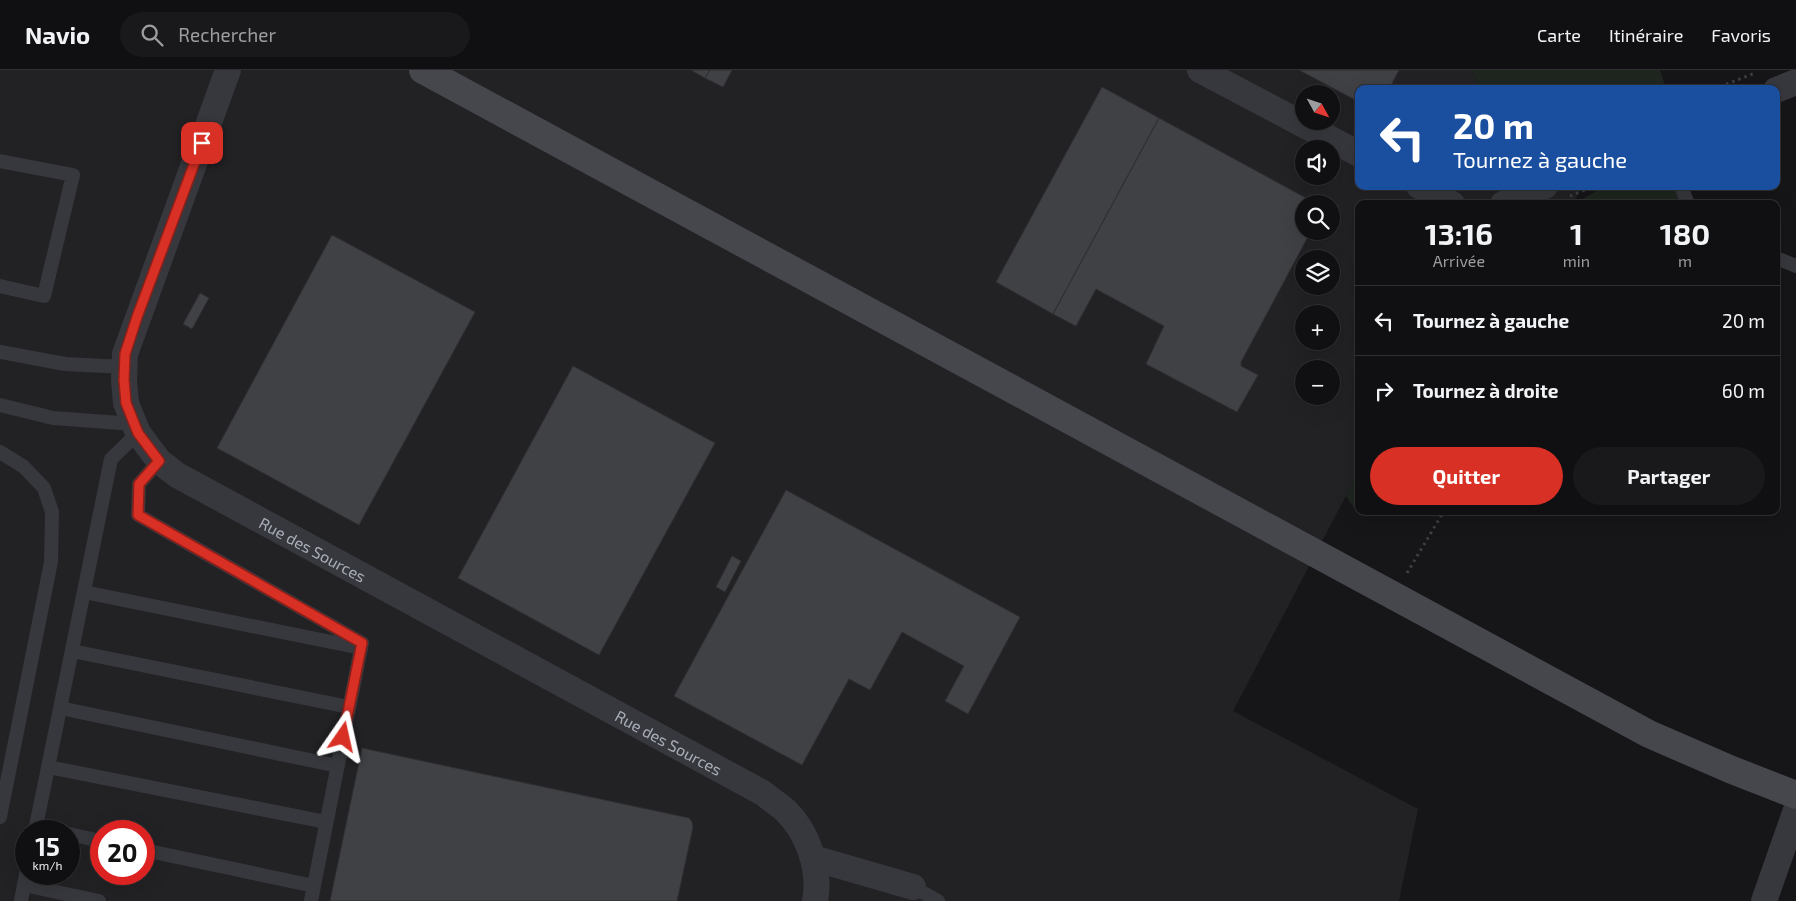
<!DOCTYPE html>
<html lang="fr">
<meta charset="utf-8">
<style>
body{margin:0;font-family:"Exo 2",sans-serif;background:#19191b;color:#f1f3f6;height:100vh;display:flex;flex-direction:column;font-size:19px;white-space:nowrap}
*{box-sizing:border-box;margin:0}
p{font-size:16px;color:#9c9d9f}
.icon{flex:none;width:28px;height:28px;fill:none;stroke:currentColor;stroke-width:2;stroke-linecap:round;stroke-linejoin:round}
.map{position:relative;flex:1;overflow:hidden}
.side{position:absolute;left:1355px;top:130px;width:425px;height:315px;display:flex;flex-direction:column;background:#101012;border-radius:10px;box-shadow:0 5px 20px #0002,0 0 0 1px #303032}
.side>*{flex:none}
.hud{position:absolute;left:1355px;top:15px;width:425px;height:105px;border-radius:10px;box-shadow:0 5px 20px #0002,0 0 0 1px #303032;background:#1a4fa0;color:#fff;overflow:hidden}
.needle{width:32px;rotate:130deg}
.fabs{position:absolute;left:1295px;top:15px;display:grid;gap:10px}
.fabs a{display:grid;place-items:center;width:45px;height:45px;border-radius:50%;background:#101012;box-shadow:0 5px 20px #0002,0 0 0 1px #303032;font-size:25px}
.speed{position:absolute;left:15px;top:750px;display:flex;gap:10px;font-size:25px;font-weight:700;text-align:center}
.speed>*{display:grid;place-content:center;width:65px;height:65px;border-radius:50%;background:#101012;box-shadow:0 5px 20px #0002,0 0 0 1px #303032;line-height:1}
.speed small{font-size:12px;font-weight:400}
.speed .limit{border:8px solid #d22;background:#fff;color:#111}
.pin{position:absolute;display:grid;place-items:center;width:42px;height:42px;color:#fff;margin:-21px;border-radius:10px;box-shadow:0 2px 8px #0006}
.me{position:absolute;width:55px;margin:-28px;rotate:11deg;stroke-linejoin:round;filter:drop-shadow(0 0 4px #0008)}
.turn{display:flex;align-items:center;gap:18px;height:105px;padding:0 15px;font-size:22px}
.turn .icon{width:65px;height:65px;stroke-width:2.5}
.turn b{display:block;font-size:35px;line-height:42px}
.eta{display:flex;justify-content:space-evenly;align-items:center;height:85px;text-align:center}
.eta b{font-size:30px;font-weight:700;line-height:35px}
.cta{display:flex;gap:10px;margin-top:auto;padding:10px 15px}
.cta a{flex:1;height:58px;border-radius:30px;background:#d93025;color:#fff;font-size:20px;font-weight:700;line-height:58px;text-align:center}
.cta a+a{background:#19191b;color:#f1f3f6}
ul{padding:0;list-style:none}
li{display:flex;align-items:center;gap:15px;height:70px;padding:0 15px;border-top:1px solid #303032}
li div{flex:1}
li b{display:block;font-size:19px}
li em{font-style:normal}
header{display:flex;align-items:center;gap:30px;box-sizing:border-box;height:70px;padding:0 25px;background:#101012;border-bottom:1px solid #303032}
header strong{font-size:24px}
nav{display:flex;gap:28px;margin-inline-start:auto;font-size:18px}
.search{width:350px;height:45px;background:#19191b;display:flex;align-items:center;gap:12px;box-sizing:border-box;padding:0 18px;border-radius:28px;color:#9c9d9f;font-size:19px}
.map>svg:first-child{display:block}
.built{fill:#222225;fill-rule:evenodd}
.green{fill:#1e261f}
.building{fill:#404145;stroke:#303034}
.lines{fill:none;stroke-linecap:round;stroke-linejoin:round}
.path{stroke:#3d3f44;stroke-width:3;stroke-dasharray:2.5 4;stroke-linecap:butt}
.lane{stroke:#37383d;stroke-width:14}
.street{stroke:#37383d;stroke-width:26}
.secondary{stroke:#45474d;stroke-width:28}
.route-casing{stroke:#8d1f18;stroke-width:12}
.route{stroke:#d93025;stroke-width:9}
.labels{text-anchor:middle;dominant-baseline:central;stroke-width:5;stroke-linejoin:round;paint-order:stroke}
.street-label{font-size:16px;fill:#a8adb8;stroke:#111113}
</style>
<header>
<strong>Navio</strong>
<div class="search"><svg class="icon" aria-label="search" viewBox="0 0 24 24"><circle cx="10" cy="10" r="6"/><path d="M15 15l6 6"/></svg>Rechercher</div>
<nav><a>Carte</a><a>Itinéraire</a><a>Favoris</a></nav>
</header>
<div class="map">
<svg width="1796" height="831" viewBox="0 0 1796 831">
<rect width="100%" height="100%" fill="#161618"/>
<!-- built -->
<path class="built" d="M 0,0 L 1471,0 L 1481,19 L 1359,19 L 1359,116 L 1582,116 L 1573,134 L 1359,134 L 1359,401 L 1233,641 L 1418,739 L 1399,831 L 0,831 ZM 1304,24 L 1331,24 L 1331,51 L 1304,51 ZM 1304,79 L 1331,79 L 1331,106 L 1304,106 ZM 1304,134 L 1331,134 L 1331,161 L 1304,161 ZM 1304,189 L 1331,189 L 1331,216 L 1304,216 ZM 1304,244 L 1331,244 L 1331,271 L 1304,271 ZM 1304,299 L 1331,299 L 1331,326 L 1304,326 ZM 26,761 L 69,761 L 69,804 L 26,804 ZM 101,761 L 144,761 L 144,804 L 101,804 Z"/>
<!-- green -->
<path class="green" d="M 1471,0 L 1660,0 L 1666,19 L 1481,19 Z
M 1605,116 L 1681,116 L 1686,134 L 1574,134 Z
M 1359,401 L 1359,441 L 1384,441 L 1378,445 L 1356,441 L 1346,426 Z"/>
<!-- building -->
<path class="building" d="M 691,0 L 710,0 L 705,8 Z
M 710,0 L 732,0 L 723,17 L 705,8 Z
M 1299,0 L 1399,0 L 1389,19 L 1359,19 L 1359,32 Z
M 1102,17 L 1159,48 L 1053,244 L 996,212 Z
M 1159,48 L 1317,134 L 1304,134 L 1304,161 L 1311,161 L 1241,292 L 1241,296 L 1258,305 L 1237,342 L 1146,294 L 1164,256 L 1096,219 L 1076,256 L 1053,244 Z
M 332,165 L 475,242 L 359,455 L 217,378 Z
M 200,223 L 209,228 L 192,259 L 183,254 Z
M 573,296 L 715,373 L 599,585 L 458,508 Z
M 786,420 L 1020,547 L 968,644 L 945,631 L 964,596 L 902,562 L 870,620 L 849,609 L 802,695 L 674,626 Z
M 732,486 L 741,491 L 725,522 L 716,517 Z
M 362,678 L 689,748 L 692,752 L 693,757 L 677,831 L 330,831 Z"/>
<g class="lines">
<!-- path -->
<path class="path" d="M 1714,19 L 1755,3
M 1570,126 L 1595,116
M 1407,503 L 1444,441"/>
<!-- lane -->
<path class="lane" d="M 0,91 L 73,105 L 44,226 L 0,216
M 1681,116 L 1688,134
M 1776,188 L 1796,196
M 0,282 L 65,294 L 125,297
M 0,335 L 53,348 L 134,354
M 0,382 L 24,397 L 44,418 L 52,442 L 51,492 L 0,747
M 159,391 L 139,414 L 138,445 L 362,573 L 311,831
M 84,522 L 361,578
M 72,581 L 349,637
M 60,638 L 338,696
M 48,697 L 326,752
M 36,757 L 57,761
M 35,761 L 111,389 L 138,363
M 69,764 L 101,771
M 144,780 L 314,816
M 24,815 L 99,831
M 913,817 L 938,831
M 21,831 L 26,804"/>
<!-- street -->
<g class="street">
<path id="s1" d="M 228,0 L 125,284 L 124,310 L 126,333 L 138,363 L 159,391 L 177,405 L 763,723 C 770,729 778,734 785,740 C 808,762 821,800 815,831"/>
<path d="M 1200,0 L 1359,84"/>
<path d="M 1776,20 L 1796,12"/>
<path d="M 1419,116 L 1452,134"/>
<path d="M 1503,134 L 1545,116"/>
<path d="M 813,788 L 913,817"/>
<path d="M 1764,831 L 1796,740"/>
</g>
<!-- secondary -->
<path class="secondary" d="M 423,0 L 1649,664 L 1732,700 L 1796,725"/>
</g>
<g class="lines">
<defs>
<path id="route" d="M 202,73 L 137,247 L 125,284 L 124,310 L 126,333 L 138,363 L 159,391 L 139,414 L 138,445 L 362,573 L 343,667"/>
</defs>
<!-- route casing -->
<use href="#route" class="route-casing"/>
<!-- route -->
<use href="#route" class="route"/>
</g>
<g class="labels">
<!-- street labels -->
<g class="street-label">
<text stroke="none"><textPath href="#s1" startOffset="596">Rue des Sources</textPath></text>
<text stroke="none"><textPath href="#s1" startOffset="1001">Rue des Sources</textPath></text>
</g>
</g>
</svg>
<div class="fabs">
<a><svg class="needle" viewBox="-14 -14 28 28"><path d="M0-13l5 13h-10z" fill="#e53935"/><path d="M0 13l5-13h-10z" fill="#9c9d9f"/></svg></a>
<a><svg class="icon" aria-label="sound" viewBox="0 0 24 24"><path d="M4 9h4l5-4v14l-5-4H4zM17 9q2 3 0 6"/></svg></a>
<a><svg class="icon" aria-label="search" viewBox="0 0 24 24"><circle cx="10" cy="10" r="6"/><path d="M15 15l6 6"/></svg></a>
<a><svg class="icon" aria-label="layers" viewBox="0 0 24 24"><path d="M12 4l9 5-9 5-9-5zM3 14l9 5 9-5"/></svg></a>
<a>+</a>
<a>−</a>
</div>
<div class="speed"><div>15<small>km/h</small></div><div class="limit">20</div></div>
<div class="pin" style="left:202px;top:73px;background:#d93025"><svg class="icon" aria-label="arrive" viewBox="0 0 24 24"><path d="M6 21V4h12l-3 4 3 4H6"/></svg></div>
<svg class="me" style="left:343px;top:667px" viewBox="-20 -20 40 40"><path d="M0-17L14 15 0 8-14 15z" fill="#d93025" stroke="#fff" stroke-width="4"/></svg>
<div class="hud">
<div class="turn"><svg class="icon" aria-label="left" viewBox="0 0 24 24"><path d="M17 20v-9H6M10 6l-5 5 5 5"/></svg><div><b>20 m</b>Tournez à gauche</div></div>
</div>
<section class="side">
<div class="eta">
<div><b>13:16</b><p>Arrivée</p></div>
<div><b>1</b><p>min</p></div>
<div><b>180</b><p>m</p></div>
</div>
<ul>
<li><svg class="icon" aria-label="left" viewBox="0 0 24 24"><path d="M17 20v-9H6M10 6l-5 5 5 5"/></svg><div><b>Tournez à gauche</b></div><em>20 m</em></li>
<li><svg class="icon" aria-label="right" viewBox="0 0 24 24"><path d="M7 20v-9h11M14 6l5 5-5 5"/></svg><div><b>Tournez à droite</b></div><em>60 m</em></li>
</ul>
<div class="cta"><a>Quitter</a><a>Partager</a></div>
</section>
</div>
